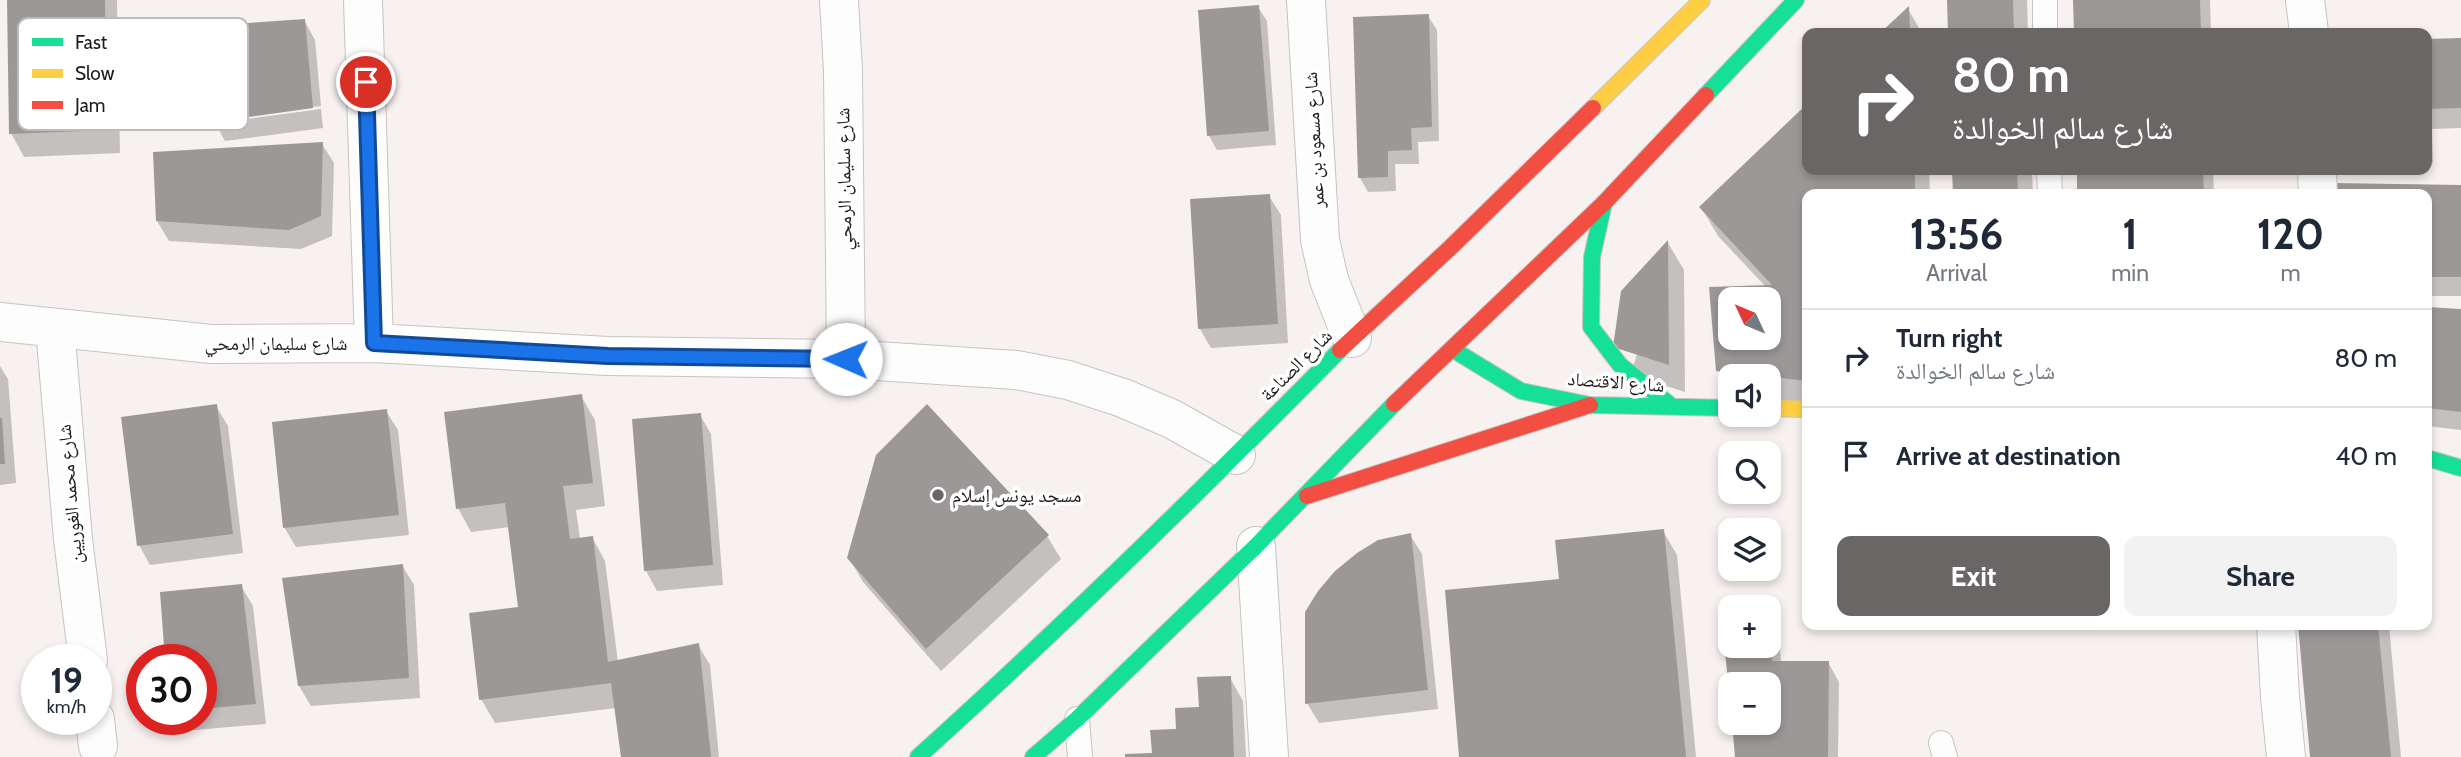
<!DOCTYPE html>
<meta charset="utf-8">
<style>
body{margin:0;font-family:Cabin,"Noto Naskh Arabic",sans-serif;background:#f2f2f3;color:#1f2937;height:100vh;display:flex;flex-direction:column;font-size:26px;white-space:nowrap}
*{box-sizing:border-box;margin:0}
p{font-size:23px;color:#747a83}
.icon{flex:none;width:38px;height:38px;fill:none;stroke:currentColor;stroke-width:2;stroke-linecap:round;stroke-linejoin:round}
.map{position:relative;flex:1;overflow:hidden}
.details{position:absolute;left:1802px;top:189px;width:630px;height:441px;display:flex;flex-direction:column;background:#fff;border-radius:14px;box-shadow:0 4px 10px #0003}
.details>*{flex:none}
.banner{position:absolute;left:1802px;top:28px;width:630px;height:147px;border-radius:14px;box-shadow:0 4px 10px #0003;background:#6a6665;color:#fff;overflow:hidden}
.needle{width:46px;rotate:314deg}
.buttons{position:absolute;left:1718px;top:287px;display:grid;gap:14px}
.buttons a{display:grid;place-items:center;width:63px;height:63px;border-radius:14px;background:#fff;box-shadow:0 4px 10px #0003;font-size:35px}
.speed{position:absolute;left:21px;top:644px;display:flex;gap:14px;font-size:35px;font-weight:700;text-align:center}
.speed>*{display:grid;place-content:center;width:91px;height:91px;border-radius:50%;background:#fff;box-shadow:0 4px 10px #0003;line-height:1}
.speed small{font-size:18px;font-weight:400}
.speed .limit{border:10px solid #d22;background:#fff;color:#111}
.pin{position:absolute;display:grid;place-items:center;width:60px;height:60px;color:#fff;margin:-30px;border:4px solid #fff;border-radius:50%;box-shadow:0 2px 7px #0007}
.me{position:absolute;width:77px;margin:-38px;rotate:271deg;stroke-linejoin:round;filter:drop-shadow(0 0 5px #0008)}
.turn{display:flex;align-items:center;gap:24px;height:147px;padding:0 35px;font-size:32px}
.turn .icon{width:91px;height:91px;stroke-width:2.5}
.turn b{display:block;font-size:49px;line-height:60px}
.eta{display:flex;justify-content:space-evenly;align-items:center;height:119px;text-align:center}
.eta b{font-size:42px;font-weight:700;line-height:49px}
.cta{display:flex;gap:14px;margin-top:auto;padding:14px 35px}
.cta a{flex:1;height:80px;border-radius:14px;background:#6a6665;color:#fff;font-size:28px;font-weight:700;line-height:80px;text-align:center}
.cta a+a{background:#f2f2f3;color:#1f2937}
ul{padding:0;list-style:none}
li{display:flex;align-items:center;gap:21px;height:98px;padding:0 35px;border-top:2px solid #e0e1e3}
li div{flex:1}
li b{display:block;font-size:26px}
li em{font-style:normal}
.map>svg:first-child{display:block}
.shadow{fill:#0003;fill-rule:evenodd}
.building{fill:#9c9897;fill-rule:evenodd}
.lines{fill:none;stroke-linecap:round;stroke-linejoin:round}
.lane-casing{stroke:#c8c3c2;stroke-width:26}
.street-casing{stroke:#c8c3c2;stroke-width:40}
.fast-casing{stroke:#c8c3c2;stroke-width:18}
.slow-casing{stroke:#c8c3c2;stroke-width:18}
.jam-casing{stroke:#c8c3c2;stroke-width:18}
.lane{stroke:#fefdfd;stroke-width:24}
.street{stroke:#fefdfd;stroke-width:38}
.fast{stroke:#16e098;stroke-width:16}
.slow{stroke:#ffcf43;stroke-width:16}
.jam{stroke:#f24e42;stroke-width:16}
.route-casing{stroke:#114b97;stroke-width:18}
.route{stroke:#1a73e8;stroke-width:12}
.poi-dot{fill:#6a6665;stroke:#fff;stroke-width:2.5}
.labels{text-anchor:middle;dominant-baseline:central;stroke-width:7;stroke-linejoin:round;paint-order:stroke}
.street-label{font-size:19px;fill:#1e1b1a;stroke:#fff}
.poi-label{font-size:19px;fill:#1e1b1a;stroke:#fff;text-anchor:start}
.key{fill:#fff;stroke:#bcbbba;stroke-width:2}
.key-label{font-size:19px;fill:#1e1b1a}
</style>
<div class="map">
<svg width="2461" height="757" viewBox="0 0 2461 757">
<rect width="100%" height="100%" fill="#f7f1f0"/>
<!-- shadow -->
<path class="shadow" d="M 8,0 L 117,0 L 120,153 L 24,157 L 11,133 Z
M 1949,0 L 2027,0 L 2028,33 L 1950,33 Z
M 2075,0 L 2210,0 L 2211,33 L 2076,33 Z
M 1258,7 L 1267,21 L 1276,145 L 1217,150 L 1209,136 L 1200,12 Z
M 1908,9 L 1922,33 L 1883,33 Z
M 1428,16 L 1437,30 L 1439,141 L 1418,142 L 1419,164 L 1395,164 L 1396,191 L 1368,192 L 1360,178 Z
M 304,20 L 315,40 L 321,106 L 224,118 L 224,122 L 321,109 L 323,128 L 225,141 L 214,121 Z
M 2461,40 L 2461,128 L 2432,129 L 2433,163 L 2427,163 L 2427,41 Z
M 322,144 L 334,163 L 332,236 L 301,249 L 169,241 L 157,221 Z
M 1808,170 L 1929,170 L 1930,194 L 1808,194 L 1808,407 L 1769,402 L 1769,376 L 1731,376 L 1731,393 L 1718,370 L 1711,289 L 1766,287 L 1718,236 L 1701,207 ZM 1731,299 L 1769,299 L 1769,338 L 1731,338 Z
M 1954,170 L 2032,170 L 2033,194 L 1954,194 Z
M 2079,170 L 2213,170 L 2214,194 L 2079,194 Z
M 2336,185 L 2461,187 L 2461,296 L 2427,296 L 2427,194 L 2336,194 Z
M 1269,196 L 1281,215 L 1288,343 L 1211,348 L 1200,329 Z
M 1668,243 L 1684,270 L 1685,392 L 1631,375 Z
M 2427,309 L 2461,311 L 2461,430 L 2427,426 Z
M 0,366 L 8,379 L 16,483 L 0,485 Z
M 581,396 L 595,420 L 605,506 L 576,510 L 580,539 L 592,537 L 605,561 L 618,662 L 698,645 L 710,665 L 719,757 L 623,757 L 616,708 L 495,723 L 481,699 L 520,608 L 510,527 L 471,532 L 458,508 Z
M 216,406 L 228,426 L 243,553 L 150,565 L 139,545 Z
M 386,411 L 398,430 L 409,535 L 296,547 L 284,527 Z
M 700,415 L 711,434 L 723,585 L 657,591 L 646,571 Z
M 1663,531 L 1677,555 L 1696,757 L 1461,757 Z
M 1410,535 L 1422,554 L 1438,709 L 1319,723 L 1307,703 Z
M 1047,536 L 1061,559 L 941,671 L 863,582 L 849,558 Z
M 402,565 L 414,585 L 420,698 L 311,706 L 299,686 Z
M 241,586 L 253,606 L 266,724 L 183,731 L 176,719 L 201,719 L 201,660 Z
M 2299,625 L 2389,625 L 2401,757 L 2312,757 Z
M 1769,630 L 1780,648 L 1781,662 L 1828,662 L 1839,682 L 1838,757 L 1737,757 L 1733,723 L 1769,723 L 1769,684 L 1731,684 L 1731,695 L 1725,633 L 1731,646 L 1769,646 Z
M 1230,678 L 1243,701 L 1246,757 L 1127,757 L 1154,754 Z"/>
<!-- building -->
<path class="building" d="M 7,0 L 105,0 L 107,130 L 9,134 Z
M 1947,0 L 2013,0 L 2014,33 L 1948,33 Z
M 2073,0 L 2200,0 L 2201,33 L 2074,33 Z
M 1259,5 L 1269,131 L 1207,136 L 1198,10 Z
M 1909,6 L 1910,33 L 1880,33 Z
M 1429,14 L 1432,127 L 1411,128 L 1412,150 L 1388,151 L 1388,177 L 1358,178 L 1353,17 Z
M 305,19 L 313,108 L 212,122 L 218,25 Z
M 2461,38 L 2461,108 L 2427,109 L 2427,39 Z
M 1808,103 L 1808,170 L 1915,170 L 1915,194 L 1808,194 L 1808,381 L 1716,371 L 1709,287 L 1772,285 L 1699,207 ZM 1731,299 L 1769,299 L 1769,338 L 1731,338 Z
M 323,142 L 321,216 L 289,230 L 156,221 L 153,152 Z
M 1952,170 L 2017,170 L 2018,194 L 1953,194 Z
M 2077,170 L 2203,170 L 2204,194 L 2077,194 Z
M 2334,183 L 2461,185 L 2461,277 L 2427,277 L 2427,194 L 2334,194 Z
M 1270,194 L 1278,324 L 1198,329 L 1190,199 Z
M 1668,240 L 1669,365 L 1613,347 L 1621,291 Z
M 2427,307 L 2461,309 L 2461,412 L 2427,408 Z
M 582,394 L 593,483 L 563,486 L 570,539 L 593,536 L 608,662 L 699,643 L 711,757 L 621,757 L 611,683 L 479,700 L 469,613 L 518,607 L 505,503 L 456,509 L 444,412 Z
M 217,404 L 233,534 L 137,546 L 121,417 Z
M 927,404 L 1049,535 L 926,649 L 847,558 L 876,455 Z
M 387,409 L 399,515 L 283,528 L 272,422 Z
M 701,413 L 713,565 L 644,571 L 632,419 Z
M 0,418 L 2,418 L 5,464 L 0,464 Z
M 1664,529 L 1686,757 L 1459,757 L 1445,590 L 1559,579 L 1555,540 Z
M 1411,533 L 1428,690 L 1305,704 L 1305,612 L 1318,591 L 1335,571 L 1357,553 L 1378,540 Z
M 403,564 L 409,678 L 298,686 L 282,578 Z
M 242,584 L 256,704 L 201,709 L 201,660 L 165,660 L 160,592 Z
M 2298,625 L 2378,625 L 2391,757 L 2310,757 Z
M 1731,630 L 1731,646 L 1771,646 L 1772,661 L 1829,661 L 1828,757 L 1735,757 L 1732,723 L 1769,723 L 1769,684 L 1731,684 L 1731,693 L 1729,693 L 1723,631 Z
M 1231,676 L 1234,757 L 1125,757 L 1125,754 L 1152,753 L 1150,730 L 1176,729 L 1175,708 L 1199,707 L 1197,677 Z"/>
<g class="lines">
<defs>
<path id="lane" d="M 2045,0 L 2045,33
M 2049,170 L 2050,194
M 1077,719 L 1080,757
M 1941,743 L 1945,757"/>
<path id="street" d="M 363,0 L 374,343
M 839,0 L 843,71 L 846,359
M 1306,0 L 1320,240 L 1329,280 L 1352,338
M 2305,0 L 2309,33
M 2317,170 L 2318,194
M 0,322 L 211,344 L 374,343 L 608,356 L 846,359 L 1016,370 L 1068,380 L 1123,398 L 1172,419 L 1236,455
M 55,328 L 73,539 L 88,660
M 1256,546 L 1269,757
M 2276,625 L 2280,697 L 2286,757
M 95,719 L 98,746"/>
<path id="fast" d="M 1706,95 L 1796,0
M 1604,203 L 1592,257 L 1591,327 L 1620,365 L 1669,404
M 1452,349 L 1521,391 L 1590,405 L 1731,408
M 2427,458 L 2461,468
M 918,757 C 1063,626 1203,489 1340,350
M 1033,757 L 1077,719 L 1256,546 L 1394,404"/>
<path id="slow" d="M 1593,108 L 1702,0
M 1769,408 L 1808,409"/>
<path id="jam" d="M 1340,350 L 1451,247 L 1593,108
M 1394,404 L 1604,203 L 1706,95
M 1307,496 L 1590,405"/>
</defs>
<!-- lane casing -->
<use href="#lane" class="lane-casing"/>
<!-- street casing -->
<use href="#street" class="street-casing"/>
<!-- fast casing -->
<use href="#fast" class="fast-casing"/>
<!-- slow casing -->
<use href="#slow" class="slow-casing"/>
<!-- jam casing -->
<use href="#jam" class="jam-casing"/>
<!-- lane -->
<use href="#lane" class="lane"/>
<!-- street -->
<use href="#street" class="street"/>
<!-- fast -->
<use href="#fast" class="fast"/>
<!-- slow -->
<use href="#slow" class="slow"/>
<!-- jam -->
<use href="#jam" class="jam"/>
</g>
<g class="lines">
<defs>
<path id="route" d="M 366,82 L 374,343 L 608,356 L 846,359"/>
</defs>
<!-- route casing -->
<use href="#route" class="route-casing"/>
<!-- route -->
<use href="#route" class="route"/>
</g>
<!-- markers -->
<circle class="poi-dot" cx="938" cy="495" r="7"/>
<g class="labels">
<!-- street labels -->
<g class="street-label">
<text transform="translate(1314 140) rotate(-93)">شارع مسعود بن عمر</text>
<text transform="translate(844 179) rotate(-91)">شارع سليمان الرمحي</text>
<text x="276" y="343">شارع سليمان الرمحي</text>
<text transform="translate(1296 365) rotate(-45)">شارع الصناعة</text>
<text transform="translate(1616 382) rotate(4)">شارع الاقتصاد</text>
<text transform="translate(70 494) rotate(-95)">شارع محمد الغوريين</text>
</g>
<!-- poi labels -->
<g class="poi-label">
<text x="952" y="495">مسجد يونس إسلام</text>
</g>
</g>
<!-- legend -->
<rect x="18" y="18" width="230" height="112" rx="10" class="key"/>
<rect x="32" y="38" width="31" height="8" fill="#16e098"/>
<rect x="32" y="69" width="31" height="9" fill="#ffcf43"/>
<rect x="32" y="101" width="31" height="8" fill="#f24e42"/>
<g class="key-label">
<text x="75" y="49">Fast</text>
<text x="75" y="80">Slow</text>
<text x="75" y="112">Jam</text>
</g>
</svg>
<div class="buttons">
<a><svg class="needle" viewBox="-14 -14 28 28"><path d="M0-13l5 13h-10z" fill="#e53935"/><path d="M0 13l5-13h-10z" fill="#747a83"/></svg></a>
<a><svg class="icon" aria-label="sound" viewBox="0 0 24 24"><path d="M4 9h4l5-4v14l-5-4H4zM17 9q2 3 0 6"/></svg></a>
<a><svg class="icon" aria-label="search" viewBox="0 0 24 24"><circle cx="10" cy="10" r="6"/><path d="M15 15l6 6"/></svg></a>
<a><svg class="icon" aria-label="layers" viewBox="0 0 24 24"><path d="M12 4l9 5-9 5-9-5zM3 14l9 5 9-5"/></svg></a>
<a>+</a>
<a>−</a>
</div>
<div class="speed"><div>19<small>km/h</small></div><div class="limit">30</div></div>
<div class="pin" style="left:366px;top:82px;background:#d93025"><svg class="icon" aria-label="arrive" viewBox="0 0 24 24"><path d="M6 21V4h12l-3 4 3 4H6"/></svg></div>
<svg class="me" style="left:846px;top:359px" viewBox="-20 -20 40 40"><circle r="19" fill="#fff"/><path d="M0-13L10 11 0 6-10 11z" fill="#1a73e8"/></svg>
<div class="banner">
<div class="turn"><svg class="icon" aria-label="right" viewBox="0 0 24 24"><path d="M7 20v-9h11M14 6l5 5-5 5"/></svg><div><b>80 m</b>شارع سالم الخوالدة</div></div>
</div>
<section class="details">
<div class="eta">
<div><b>13:56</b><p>Arrival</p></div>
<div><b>1</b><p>min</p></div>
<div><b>120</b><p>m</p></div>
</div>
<ul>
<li><svg class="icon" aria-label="right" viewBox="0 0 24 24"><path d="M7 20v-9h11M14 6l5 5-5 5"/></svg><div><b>Turn right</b><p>شارع سالم الخوالدة</p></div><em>80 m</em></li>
<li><svg class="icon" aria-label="arrive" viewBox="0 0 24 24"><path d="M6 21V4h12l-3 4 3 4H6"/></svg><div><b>Arrive at destination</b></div><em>40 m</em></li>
</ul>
<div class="cta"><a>Exit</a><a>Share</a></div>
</section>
</div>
